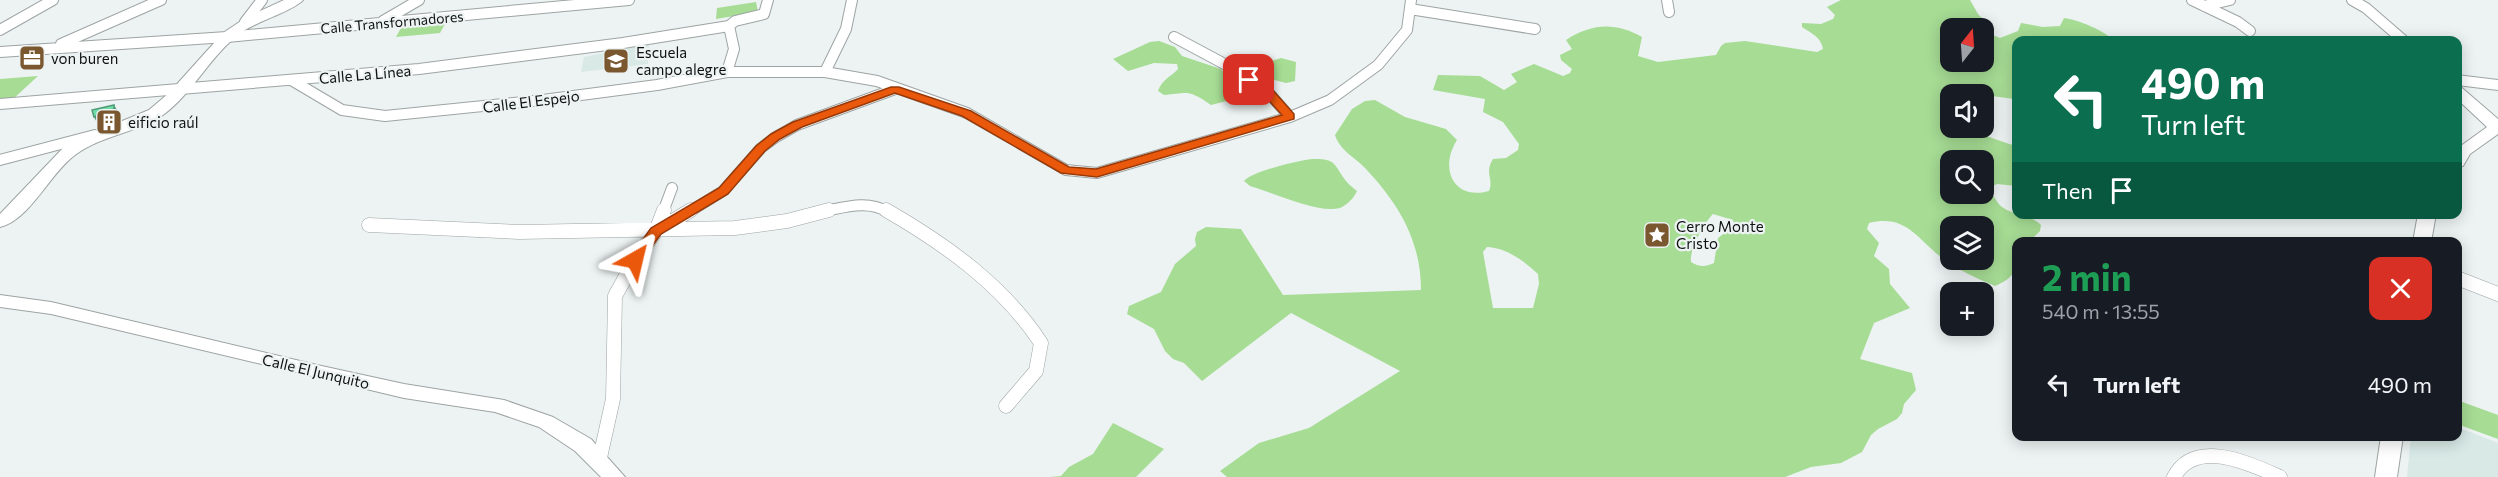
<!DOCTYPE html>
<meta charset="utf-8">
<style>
body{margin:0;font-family:Commissioner,sans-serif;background:#242831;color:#f1f3f6;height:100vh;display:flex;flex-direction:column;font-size:22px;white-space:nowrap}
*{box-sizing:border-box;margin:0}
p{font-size:20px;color:#9ea1a6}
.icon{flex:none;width:33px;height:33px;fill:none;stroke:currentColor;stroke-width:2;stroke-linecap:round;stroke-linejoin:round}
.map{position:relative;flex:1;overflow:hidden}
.panel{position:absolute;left:2012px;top:237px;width:450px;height:204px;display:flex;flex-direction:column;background:#171b24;border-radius:12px;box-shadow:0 3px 15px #0003}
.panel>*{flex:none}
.hud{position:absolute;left:2012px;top:36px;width:450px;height:183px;border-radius:12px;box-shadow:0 3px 15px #0003;background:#0b6e4f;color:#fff;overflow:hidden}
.needle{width:39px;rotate:17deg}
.fabs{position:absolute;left:1940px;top:18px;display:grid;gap:12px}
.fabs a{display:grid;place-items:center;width:54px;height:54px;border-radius:12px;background:#171b24;box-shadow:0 3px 15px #0003;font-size:30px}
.pin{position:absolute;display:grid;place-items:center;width:51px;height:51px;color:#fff;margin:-26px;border-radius:12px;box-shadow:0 3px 9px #0006}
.me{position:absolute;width:66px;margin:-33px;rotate:37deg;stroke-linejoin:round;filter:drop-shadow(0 0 4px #0008)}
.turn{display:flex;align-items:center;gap:21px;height:126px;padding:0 30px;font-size:27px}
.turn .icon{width:78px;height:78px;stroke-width:2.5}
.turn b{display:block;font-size:42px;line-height:51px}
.then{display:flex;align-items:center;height:57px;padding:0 30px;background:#0003;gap:12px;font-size:22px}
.round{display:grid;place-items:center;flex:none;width:63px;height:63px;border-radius:12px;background:#242831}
.head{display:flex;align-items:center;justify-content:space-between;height:102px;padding:0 30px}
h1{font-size:36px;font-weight:700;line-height:45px;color:#1e9e55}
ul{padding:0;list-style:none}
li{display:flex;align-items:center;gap:18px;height:90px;padding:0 30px}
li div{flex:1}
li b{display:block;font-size:22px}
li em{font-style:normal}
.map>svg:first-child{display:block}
.built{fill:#d8e9e6}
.green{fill:#a6dc94;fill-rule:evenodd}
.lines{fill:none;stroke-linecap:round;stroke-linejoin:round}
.street-far1-casing{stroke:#9da4a3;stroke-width:12}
.street-casing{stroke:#9da4a3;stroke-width:15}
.secondary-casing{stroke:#9da4a3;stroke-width:2}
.street-far1{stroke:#fff;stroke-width:10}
.street{stroke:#fff;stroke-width:14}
.secondary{fill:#fff;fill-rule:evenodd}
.shaded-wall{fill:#4f9b77}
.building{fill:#71deaa;stroke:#4f9b77;stroke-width:1.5}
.route{fill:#ea580c;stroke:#983908;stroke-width:1.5}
.labels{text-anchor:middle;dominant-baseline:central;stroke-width:4.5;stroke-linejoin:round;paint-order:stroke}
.far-street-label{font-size:14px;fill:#0f1111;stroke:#ecf3f2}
.poi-label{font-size:15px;fill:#0f1111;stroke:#ecf3f2;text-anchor:start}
.street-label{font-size:15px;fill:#0f1111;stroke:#ecf3f2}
</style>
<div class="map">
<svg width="2498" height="477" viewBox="0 0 2498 477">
<rect width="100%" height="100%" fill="#ecf3f2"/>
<!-- built -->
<path class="built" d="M 649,44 L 648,64 L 581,72 L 584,57 Z
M 2457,427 L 2498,443 L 2498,477 L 2407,477 L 2411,437 L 2457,436 Z"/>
<!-- green -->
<path class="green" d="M 1841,0 L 1970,0 L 1978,14 L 1983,19 L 1981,28 L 1950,28 L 1950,62 L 1983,62 L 1983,31 L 2000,38 L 2018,31 L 2021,23 L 2043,27 L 2060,26 L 2064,18 C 2078,20 2102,29 2113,40 L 2016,40 L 2014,99 L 1992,96 L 1983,102 L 1983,94 L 1950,94 L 1950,128 C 1971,128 1995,140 2016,146 L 2016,186 L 1997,184 L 1991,187 C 1990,195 1993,194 1996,200 C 2006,217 2027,211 2041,225 L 2040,231 L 2030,241 L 2016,242 C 2016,267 2020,275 1995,286 C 1976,278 1958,270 1941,257 C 1916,238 1906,214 1869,223 L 1867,229 L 1879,243 L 1874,256 L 1889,269 L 1890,284 L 1910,308 L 1874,323 L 1860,359 L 1912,373 L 1916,390 L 1904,404 L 1902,413 L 1897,419 L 1878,429 L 1871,435 L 1862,452 L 1841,463 L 1811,467 L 1785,477 L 1227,477 L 1220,471 L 1259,443 L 1309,428 L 1400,371 L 1291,313 L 1202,381 L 1184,363 L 1173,359 L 1165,351 L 1154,329 L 1127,314 L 1129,306 L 1161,292 L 1175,264 L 1196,246 L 1195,239 L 1197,232 L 1206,227 L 1241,229 L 1283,295 L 1421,290 C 1421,240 1398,203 1365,168 C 1355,157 1340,151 1335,135 L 1352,109 L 1365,101 L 1375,100 L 1405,117 L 1446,129 L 1457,140 C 1439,168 1453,201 1489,191 C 1494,179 1484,173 1493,159 L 1506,158 L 1518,150 L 1519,144 L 1503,122 L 1483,112 L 1485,99 L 1433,90 L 1438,75 L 1480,76 L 1504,90 L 1517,82 L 1511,74 L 1534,64 L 1563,76 L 1570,73 L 1572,69 L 1561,60 L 1560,55 L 1572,49 L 1566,40 C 1592,23 1616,22 1642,37 L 1638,56 L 1658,62 L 1716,55 L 1721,46 L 1725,43 L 1745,41 L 1817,52 L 1823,49 C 1821,37 1811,33 1802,27 L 1802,23 L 1821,24 L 1833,19 L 1835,15 L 1827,7 ZM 1950,160 L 1983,160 L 1983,194 L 1950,194 ZM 1713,214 L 1733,220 L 1734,226 L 1718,238 L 1714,263 C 1705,267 1699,267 1691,262 C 1689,250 1704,223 1713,214 ZM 1950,226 L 1983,226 L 1983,260 L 1950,260 ZM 1487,247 C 1507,248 1524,261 1538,274 L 1539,284 L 1533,308 L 1493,308 L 1483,252 Z
M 756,2 L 758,12 L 716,19 L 717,8 Z
M 445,24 L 440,33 L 396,37 L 401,28 Z
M 1159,41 L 1175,47 L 1182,56 L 1221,69 L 1246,96 L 1211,105 C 1188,89 1188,93 1164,95 L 1158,91 C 1162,79 1171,77 1178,69 L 1177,64 L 1154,63 L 1128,71 L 1113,59 L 1150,42 Z
M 1281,58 L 1296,62 L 1295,81 L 1286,83 L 1259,76 L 1256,71 L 1265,63 Z
M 38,76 L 13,99 L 0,100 L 0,79 Z
M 1312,159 C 1333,159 1333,161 1343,177 C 1346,182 1352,187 1357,191 C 1354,198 1347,205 1340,208 C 1318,214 1272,192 1250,186 L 1244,181 C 1253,171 1297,161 1312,159 Z
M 2457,400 L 2498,415 L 2498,439 L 2457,424 Z
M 1113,423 L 1164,449 L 1136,477 L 1050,477 L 1061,476 L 1069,467 L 1093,454 Z"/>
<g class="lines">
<defs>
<path id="street-far1" d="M 1667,0 L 1669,12
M 2192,0 L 2238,22 L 2250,31
M 2352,0 L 2366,8 L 2403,40
M 2204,6 L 2230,0
M 1410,9 L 1535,29
M 383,21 L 419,0
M 245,22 L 262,0
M 0,30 L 53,0
M 1174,37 L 1232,68 L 1267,91 L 1290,117
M 61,44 L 161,0
M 0,52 L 227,37 L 629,0
M 727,72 L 825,72 L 877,81 L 967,113 L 1066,170 L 1097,173 L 1290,117 L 1330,100 L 1378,65 L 1407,30 L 1411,0
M 825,72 L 846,29 L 852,0
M 293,81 L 342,110 L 385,116 L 543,100 L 657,85 L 727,72 L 734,49 L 729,26
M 0,104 L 419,69 L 623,43 L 729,26 L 735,21 L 764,14 L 768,0
M 0,160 L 95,135
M 663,212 L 672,188
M 689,212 L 723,191 L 761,148 L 776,137 L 797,125 L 895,89
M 820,212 C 843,208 867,199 888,212"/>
<path id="street" d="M 886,210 C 945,244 1003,285 1041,343 L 1036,371 L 1006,406
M 369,225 L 519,232 L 735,228 L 787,221 L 829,210
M 656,231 L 664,210
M 2457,278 L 2498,294
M 599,462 L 613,399 L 615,296 L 635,260 L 656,231 L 691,210
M 2174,477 C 2195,437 2251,464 2280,477"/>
<path id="secondary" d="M 284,0 L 303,0 C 293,11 258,21 242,32 C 211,54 194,92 163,115 C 137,133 102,135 75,155 C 50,173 30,220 0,227 L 0,214 L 64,147 L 88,135 L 149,110 L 169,93 L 223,33 L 247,17 Z
M 2457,75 L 2498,80 L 2498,90 L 2457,85 Z
M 2457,86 L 2462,88 L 2498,119 L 2498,134 L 2470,154 L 2463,166 L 2457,167 L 2458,148 L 2487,127 L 2457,99 Z
M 2418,214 L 2436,214 L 2431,242 L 2413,242 Z
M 0,295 L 51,302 L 317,365 L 404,384 L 504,400 L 553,417 L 591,439 L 625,477 L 601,477 L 575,451 L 539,427 L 495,412 L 404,398 L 51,314 L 0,307 Z
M 2381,436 L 2403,436 L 2397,477 L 2375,477 Z"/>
</defs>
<!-- street-far1 casing -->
<use href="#street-far1" class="street-far1-casing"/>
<!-- street casing -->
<use href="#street" class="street-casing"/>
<!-- secondary casing -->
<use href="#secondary" class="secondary-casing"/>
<!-- street-far1 -->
<use href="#street-far1" class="street-far1"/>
<!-- street -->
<use href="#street" class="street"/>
<!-- secondary -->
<use href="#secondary" class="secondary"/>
</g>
<!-- shaded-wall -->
<path class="shaded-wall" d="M 114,105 L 120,115 L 120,119 L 100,128 L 94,117 Z"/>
<!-- building -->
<path class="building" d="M 114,105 L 114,109 L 94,117 L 92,110 Z"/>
<!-- route -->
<path class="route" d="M 1249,76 L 1271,88 L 1294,114 L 1294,119 L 1097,177 L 1061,173 L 962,116 L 895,93 L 802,127 L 780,139 L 765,151 L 728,194 L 661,234 L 640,263 L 630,263 L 628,260 L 651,228 L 719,188 L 756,146 L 771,134 L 793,122 L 891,87 L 899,87 L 971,111 L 1069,167 L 1096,169 L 1282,115 L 1262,93 L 1245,82 L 1244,80 Z"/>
<!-- icons -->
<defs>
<symbol id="office-square" viewBox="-11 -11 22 22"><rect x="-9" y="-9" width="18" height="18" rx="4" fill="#7a572f" stroke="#ecf3f2"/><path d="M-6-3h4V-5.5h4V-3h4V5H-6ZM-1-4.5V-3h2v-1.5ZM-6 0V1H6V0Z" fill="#fff"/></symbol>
<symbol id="school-square" viewBox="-11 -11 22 22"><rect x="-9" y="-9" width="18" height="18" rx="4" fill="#7a572f" stroke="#ecf3f2"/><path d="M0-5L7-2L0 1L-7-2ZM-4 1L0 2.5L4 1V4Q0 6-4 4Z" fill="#fff"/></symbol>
<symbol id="building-square" viewBox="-11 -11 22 22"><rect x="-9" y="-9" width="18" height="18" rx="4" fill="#7a572f" stroke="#ecf3f2"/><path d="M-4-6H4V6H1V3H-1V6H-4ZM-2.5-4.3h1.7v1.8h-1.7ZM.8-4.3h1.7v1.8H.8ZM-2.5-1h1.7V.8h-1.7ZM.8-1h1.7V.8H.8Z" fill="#fff"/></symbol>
<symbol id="sight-square" viewBox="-11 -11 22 22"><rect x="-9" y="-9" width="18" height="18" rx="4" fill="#7a572f" stroke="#ecf3f2"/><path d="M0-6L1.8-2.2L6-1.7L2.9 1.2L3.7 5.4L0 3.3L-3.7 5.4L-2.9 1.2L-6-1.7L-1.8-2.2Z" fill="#fff"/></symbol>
</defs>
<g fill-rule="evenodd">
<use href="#office-square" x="17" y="43" width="30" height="30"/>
<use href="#school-square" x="601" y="46" width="30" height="30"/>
<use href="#building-square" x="94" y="107" width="30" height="30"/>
<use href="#sight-square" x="1642" y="220" width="30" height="30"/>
</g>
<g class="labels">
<!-- far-street labels -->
<g class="far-street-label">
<text transform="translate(392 22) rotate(-5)">Calle Transformadores</text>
</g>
<!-- poi labels -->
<g class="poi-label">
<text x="636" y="52">Escuela<tspan x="636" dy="17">campo alegre</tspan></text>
<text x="51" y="58">von buren</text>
<text x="128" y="122">eificio raúl</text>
<text x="1676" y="226">Cerro Monte<tspan x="1676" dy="17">Cristo</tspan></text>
</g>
<!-- street labels -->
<g class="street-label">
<text transform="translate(365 74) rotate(-5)">Calle La Línea</text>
<text transform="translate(531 101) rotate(-7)">Calle El Espejo</text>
<text transform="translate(316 371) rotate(13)">Calle El Junquito</text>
</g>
</g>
</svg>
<div class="fabs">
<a><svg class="needle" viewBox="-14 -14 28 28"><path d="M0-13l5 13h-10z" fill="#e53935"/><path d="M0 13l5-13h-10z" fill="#9ea1a6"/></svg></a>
<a><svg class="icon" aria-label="sound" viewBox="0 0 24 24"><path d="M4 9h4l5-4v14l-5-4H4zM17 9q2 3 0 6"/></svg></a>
<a><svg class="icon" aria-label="search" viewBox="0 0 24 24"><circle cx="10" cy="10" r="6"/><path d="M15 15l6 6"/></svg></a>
<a><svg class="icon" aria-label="layers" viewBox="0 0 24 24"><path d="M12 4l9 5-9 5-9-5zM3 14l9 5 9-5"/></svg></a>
<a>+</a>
</div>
<div class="pin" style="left:1249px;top:80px;background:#d93025"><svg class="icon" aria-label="arrive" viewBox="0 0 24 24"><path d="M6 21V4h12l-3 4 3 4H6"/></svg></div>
<svg class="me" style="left:635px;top:260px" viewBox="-20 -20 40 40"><path d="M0-17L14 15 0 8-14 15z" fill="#ea580c" stroke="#fff" stroke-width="4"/></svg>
<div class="hud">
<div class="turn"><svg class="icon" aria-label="left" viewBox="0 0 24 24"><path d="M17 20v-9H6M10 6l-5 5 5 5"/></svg><div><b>490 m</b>Turn left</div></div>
<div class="then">Then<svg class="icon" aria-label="arrive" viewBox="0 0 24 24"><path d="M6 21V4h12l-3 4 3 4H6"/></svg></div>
</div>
<section class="panel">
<div class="head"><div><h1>2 min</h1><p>540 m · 13:55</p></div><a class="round" style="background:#d93025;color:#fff"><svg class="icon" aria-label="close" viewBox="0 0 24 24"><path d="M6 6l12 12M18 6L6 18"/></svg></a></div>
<ul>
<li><svg class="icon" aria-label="left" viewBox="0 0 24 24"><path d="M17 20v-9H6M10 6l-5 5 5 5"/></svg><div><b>Turn left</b></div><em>490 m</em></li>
</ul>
</section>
</div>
